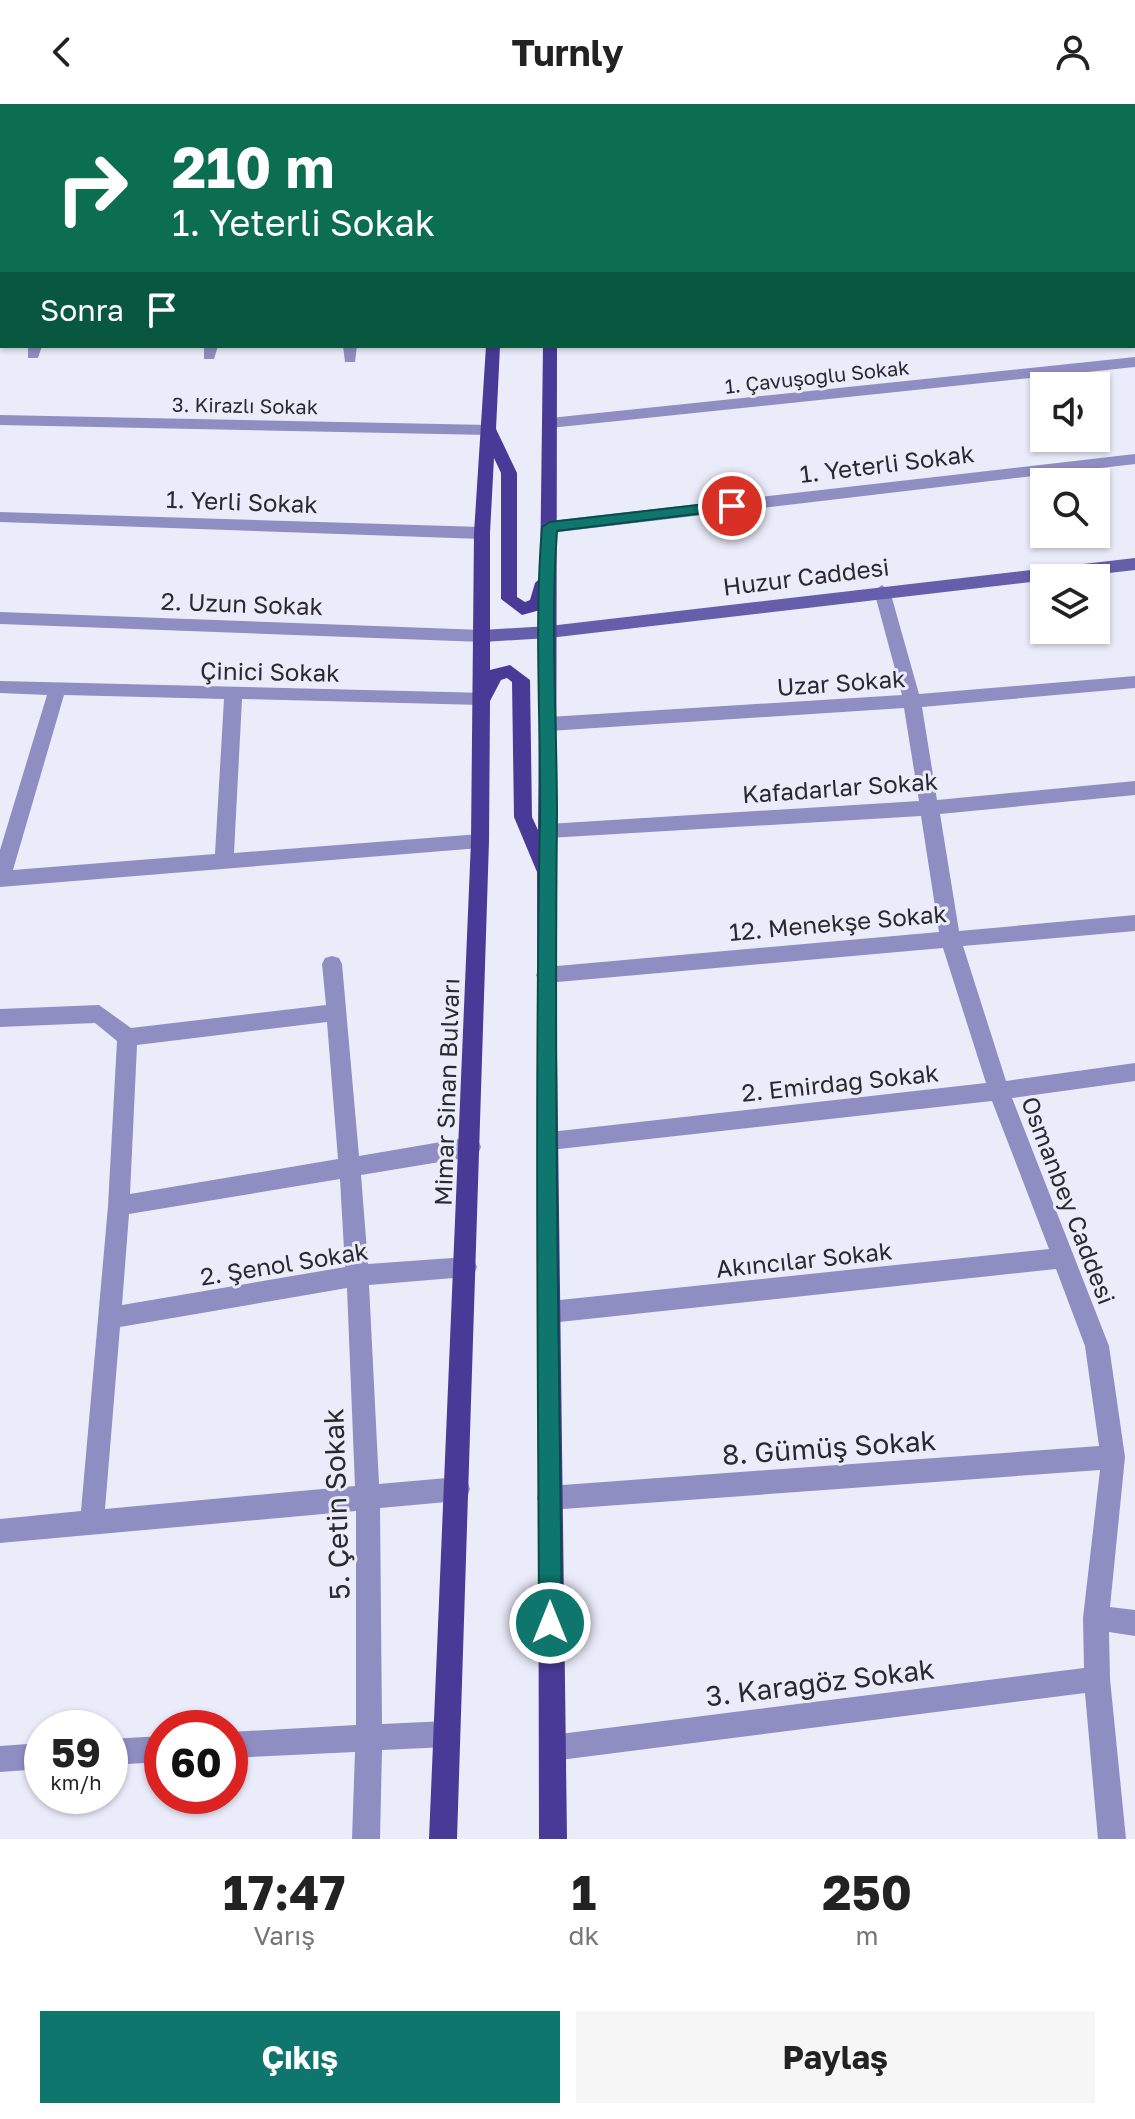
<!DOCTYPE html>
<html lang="tr">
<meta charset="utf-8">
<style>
body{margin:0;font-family:"Golos Text",sans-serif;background:#f6f6f6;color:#222;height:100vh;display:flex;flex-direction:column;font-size:30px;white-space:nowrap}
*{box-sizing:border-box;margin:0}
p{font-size:26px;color:#767676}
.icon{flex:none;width:44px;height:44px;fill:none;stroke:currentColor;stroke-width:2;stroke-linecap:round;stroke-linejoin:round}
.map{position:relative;height:1735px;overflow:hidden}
.panel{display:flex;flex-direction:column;background:#fff;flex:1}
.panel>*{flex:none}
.hud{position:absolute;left:0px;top:0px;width:1136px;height:244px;box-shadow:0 2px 6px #0004;background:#0b6e4f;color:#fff;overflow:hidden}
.controls{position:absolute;left:1030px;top:268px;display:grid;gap:16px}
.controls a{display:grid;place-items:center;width:80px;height:80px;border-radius:0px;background:#fff;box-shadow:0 2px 6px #0004;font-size:40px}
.speed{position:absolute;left:24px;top:1606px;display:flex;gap:16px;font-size:40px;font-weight:700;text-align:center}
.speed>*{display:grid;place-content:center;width:104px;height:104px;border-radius:50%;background:#fff;box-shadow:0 2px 6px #0004;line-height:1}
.speed small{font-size:20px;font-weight:400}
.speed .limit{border:12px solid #d22;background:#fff;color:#111}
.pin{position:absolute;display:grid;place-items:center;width:68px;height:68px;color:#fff;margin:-34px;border:4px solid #fff;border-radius:50%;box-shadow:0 2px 8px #0007}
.me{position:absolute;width:88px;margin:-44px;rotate:0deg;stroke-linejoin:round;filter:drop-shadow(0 0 6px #0008)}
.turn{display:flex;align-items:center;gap:28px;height:168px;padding:0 40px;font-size:36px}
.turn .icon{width:104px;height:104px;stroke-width:2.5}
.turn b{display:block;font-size:56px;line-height:68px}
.then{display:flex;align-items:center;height:76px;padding:0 40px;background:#0003;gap:16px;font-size:30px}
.eta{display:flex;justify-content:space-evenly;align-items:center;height:136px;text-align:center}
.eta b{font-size:48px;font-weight:700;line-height:56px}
.button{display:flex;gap:16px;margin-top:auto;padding:16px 40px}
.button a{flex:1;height:92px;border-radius:0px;background:#0f766e;color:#fff;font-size:32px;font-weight:700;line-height:92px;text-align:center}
.button a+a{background:#f6f6f6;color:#222}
header{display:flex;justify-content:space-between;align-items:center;height:104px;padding:0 40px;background:#fff;font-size:36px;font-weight:700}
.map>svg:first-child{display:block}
.building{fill:#b9b8f8;stroke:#8281ae;stroke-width:2}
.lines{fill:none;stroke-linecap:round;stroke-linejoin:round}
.minor{fill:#8f8ec3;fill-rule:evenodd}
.secondary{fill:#655fab;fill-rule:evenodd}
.primary{fill:#493a98;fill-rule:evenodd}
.route{fill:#0f766e;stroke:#0a4d48;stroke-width:2}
.labels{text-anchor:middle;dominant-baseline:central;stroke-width:6;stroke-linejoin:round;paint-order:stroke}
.far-street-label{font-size:20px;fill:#29292f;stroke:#ebecfa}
.street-label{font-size:24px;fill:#29292f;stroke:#ebecfa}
.near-street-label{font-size:28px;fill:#29292f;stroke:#ebecfa}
</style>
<header><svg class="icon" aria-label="back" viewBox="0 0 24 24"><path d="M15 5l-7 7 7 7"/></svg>Turnly<svg class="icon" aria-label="person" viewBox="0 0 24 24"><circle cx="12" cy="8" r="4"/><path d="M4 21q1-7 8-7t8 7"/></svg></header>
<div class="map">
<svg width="1135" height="1735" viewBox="0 0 1135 1735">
<rect width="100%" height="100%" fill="#ebecfa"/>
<!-- building -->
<path class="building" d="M 1134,85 L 1135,86 L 1134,126 Z"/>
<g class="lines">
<!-- minor -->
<path class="minor" d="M 229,0 L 241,0 L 241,2 L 229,2 Z
M 344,0 L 356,0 L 356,2 L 344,2 Z
M 719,0 L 731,0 L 732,2 L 720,2 Z
M 825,0 L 837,0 L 838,2 L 826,2 Z
M 950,0 L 962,0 L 963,2 L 951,2 Z
M 1134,16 L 1135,16 L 1135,24 L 1134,24 Z
M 1134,51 L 1135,51 L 1135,59 L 1134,59 Z
M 0,153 L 2,153 L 2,161 L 0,161 Z
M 28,242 L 42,242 L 38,254 L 28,254 Z
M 204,242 L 218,242 L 214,255 L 204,255 Z
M 343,242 L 357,242 L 355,258 L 345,258 Z
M 1135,253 L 1135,263 L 550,324 L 542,319 L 550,314 Z
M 0,311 L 489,321 L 497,326 L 489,331 L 0,321 Z
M 1135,350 L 1135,360 L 550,429 L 542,423 L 550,417 Z
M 0,408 L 482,423 L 490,429 L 482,435 L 0,418 Z
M 882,481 L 890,487 L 919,590 L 1135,572 L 1135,584 L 922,603 L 937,696 L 1135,677 L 1135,691 L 940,710 L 959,827 L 1135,811 L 1135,827 L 963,842 L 1006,977 L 1135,959 L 1135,977 L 1012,994 L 1109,1242 L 1125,1353 L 1110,1503 L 1135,1506 L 1135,1532 L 1109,1528 L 1110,1575 L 1126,1735 L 1098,1735 L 1085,1589 L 552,1657 L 543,1653 L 539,1644 L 543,1635 L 552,1631 L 1084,1564 L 1083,1514 L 1100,1366 L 549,1406 L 540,1403 L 537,1394 L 540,1385 L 549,1382 L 1099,1342 L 1085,1242 L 1056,1165 L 550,1219 L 542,1216 L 539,1208 L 542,1200 L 550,1197 L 1049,1145 L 992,997 L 550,1046 L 542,1044 L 539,1037 L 542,1030 L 550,1028 L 986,979 L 943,844 L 546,879 L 539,877 L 536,871 L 539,865 L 546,863 L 939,828 L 921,712 L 548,734 L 539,727 L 548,720 L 919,697 L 904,604 L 549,627 L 540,620 L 549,613 L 902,591 L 874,487 Z
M 0,508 L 483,526 L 492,532 L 483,538 L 0,520 Z
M 0,577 L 488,589 L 491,594 L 482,601 L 242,595 L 234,749 L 480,730 L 489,737 L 480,744 L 0,783 L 0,746 L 47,591 L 0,589 ZM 64,591 L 224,595 L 215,750 L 13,766 Z
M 332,852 L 339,854 L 342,860 L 359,1052 L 470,1033 L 478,1036 L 481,1043 L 478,1050 L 470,1053 L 361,1071 L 368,1160 L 466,1153 L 474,1156 L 477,1163 L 474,1170 L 466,1173 L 369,1181 L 379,1380 L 458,1373 L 467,1376 L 470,1385 L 467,1394 L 458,1397 L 380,1404 L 382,1620 L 447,1617 L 456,1621 L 460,1630 L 456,1639 L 447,1643 L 382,1646 L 380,1735 L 352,1735 L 355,1648 L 230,1654 L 230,1628 L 356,1621 L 356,1407 L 0,1439 L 0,1415 L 81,1407 L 108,1102 L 117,937 L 95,919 L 0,923 L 0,905 L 99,901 L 131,924 L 326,901 L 322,860 L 325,854 ZM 327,918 L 338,1055 L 130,1090 L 137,941 ZM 340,1075 L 345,1163 L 122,1201 L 129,1110 ZM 347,1184 L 355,1382 L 105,1405 L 120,1223 Z
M 162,1632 L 162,1658 L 110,1661 L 110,1635 Z
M 42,1639 L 42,1665 L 0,1668 L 0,1642 Z"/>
<!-- secondary -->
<path class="secondary" d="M 1083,0 L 1096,0 L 1097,2 L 1084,2 Z
M 1134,38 L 1135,38 L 1135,46 L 1134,46 Z
M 1135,454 L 1135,466 L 549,534 L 483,538 L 474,532 L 483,526 L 549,522 Z"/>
<!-- primary -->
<path class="primary" d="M 493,0 L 505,0 L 505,2 L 493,2 Z
M 545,0 L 557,0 L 557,2 L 545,2 Z
M 486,242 L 500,242 L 496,325 L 517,369 L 517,493 L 525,498 L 530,496 L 535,479 L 540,474 L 543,242 L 557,242 L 556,871 L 567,1735 L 539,1735 L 537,768 L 514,713 L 512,578 L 507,574 L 501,576 L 490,597 L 489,737 L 457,1735 L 429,1735 L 471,737 L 474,429 ZM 494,354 L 501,369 L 501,495 L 522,511 L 540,506 L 538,726 L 532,713 L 530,576 L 510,561 L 490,566 L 490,429 Z"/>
</g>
<!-- route -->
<path class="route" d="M 732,397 L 737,398 L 737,405 L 557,427 C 550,521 557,616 557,711 C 554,980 559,1250 562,1519 L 559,1527 L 550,1531 L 542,1527 L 539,1519 C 538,1251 535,982 540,714 C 541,617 534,519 542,423 L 550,418 Z"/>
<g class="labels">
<!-- far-street labels -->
<g class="far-street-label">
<text transform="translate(817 272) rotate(-6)">1. Çavuşoğlu Sokak</text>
<text transform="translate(245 301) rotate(1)">3. Kirazlı Sokak</text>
</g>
<!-- street labels -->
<g class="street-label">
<text transform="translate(887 359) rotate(-7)">1. Yeterli Sokak</text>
<text transform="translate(242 397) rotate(2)">1. Yerli Sokak</text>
<text transform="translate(806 472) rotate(-7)">Huzur Caddesi</text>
<text transform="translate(242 499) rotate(2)">2. Uzun Sokak</text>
<text transform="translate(270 567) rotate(1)">Çinici Sokak</text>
<text transform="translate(841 578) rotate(-4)">Uzar Sokak</text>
<text transform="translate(840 683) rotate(-4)">Kafadarlar Sokak</text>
<text transform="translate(838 818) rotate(-5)">12. Menekşe Sokak</text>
<text transform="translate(840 978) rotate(-6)">2. Emirdağ Sokak</text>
<text transform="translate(446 988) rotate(-88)">Mimar Sinan Bulvarı</text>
<text transform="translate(1069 1096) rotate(69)">Osmanbey Caddesi</text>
<text transform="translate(804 1155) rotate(-6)">Akıncılar Sokak</text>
<text transform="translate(284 1159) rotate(-9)">2. Şenol Sokak</text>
</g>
<!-- near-street labels -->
<g class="near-street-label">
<text transform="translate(829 1343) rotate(-4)">8. Gümüş Sokak</text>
<text transform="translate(336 1400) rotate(-92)">5. Çetin Sokak</text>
<text transform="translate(820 1578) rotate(-7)">3. Karagöz Sokak</text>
</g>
</g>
</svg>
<div class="controls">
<a><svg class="icon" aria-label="sound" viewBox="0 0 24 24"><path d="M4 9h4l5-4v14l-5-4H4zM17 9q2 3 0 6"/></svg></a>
<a><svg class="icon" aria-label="search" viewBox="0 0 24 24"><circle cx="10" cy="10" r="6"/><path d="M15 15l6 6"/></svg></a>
<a><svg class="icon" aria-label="layers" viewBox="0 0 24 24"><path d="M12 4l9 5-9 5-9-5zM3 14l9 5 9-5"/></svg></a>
</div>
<div class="speed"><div>59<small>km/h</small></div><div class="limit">60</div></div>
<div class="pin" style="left:732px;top:402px;background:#d93025"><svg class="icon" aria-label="arrive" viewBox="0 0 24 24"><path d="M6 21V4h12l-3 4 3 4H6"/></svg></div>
<svg class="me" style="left:550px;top:1519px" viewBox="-20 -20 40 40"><circle r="17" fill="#0f766e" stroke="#fff" stroke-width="3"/><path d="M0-11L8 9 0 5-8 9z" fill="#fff"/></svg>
<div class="hud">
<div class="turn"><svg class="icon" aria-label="right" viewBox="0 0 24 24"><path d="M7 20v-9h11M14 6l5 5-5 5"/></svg><div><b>210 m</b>1. Yeterli Sokak</div></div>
<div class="then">Sonra<svg class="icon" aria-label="arrive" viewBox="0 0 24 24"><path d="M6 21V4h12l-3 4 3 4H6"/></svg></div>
</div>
</div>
<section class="panel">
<div class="eta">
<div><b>17:47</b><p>Varış</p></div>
<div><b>1</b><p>dk</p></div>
<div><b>250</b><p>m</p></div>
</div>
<div class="button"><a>Çıkış</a><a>Paylaş</a></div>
</section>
